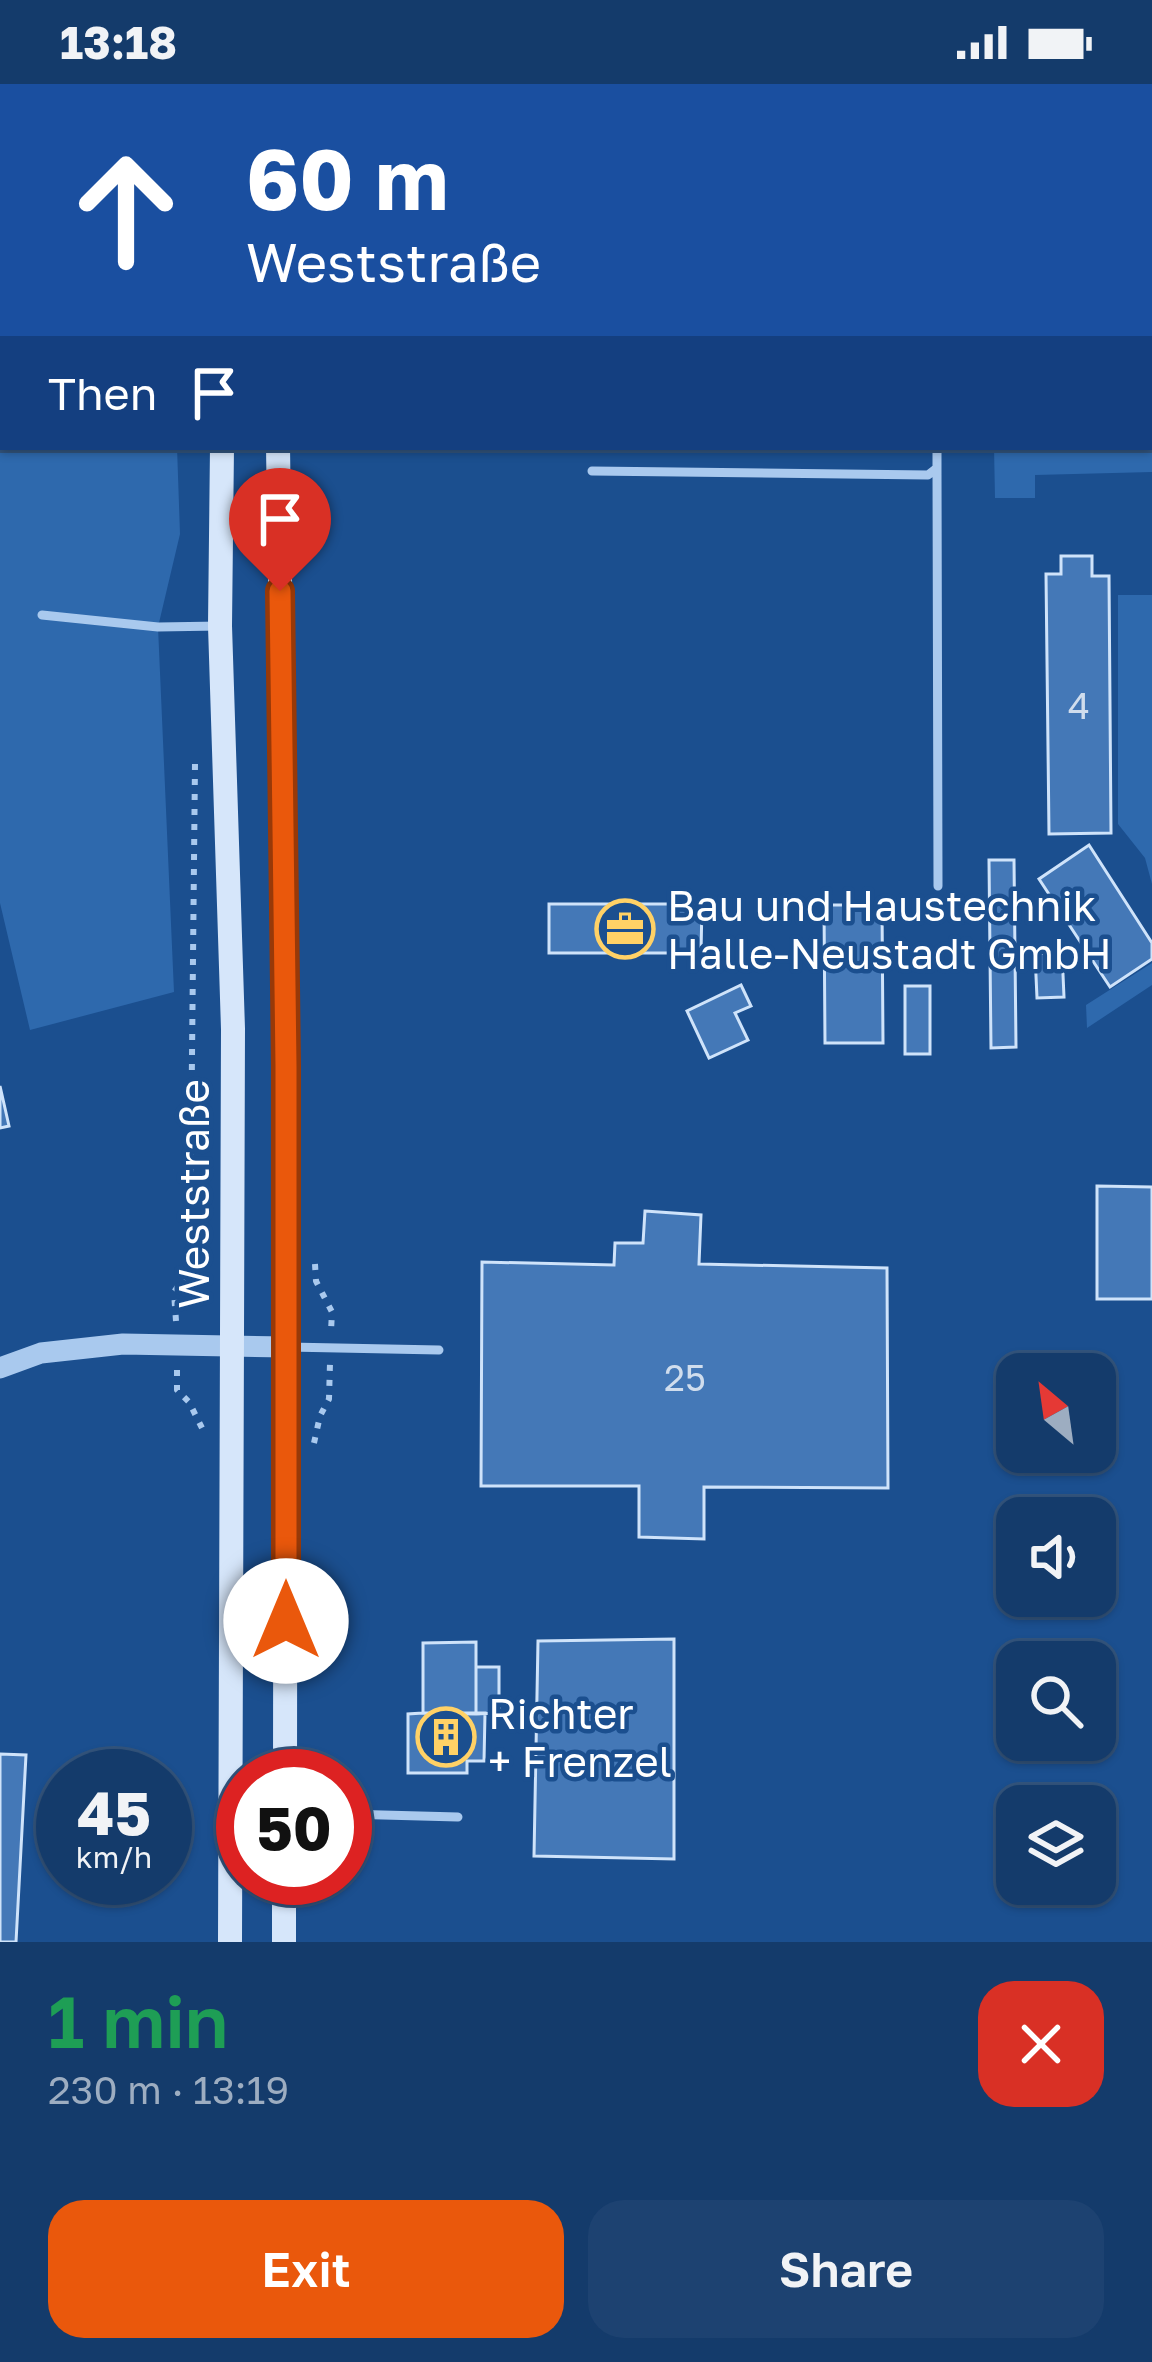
<!DOCTYPE html>
<meta charset="utf-8">
<style>
body{margin:0;font-family:"Golos Text",sans-serif;background:#1d4271;color:#f1f3f6;height:100vh;display:flex;flex-direction:column;font-size:45px;white-space:nowrap}
*{box-sizing:border-box;margin:0}
p{font-size:39px;color:#9dadc1}
.icon{flex:none;width:66px;height:66px;fill:none;stroke:currentColor;stroke-width:2;stroke-linecap:round;stroke-linejoin:round}
.map{position:relative;height:1858px;overflow:hidden}
.panel{display:flex;flex-direction:column;background:#143b6b;flex:1}
.panel>*{flex:none}
.top-card{position:absolute;left:0px;top:0px;width:1152px;height:366px;box-shadow:0 3px 9px #0004,0 0 0 3px #33557e;background:#1a4fa0;color:#fff;overflow:hidden}
.needle{width:78px;rotate:331deg}
.fabs{position:absolute;left:996px;top:1269px;display:grid;gap:24px}
.fabs a{display:grid;place-items:center;width:120px;height:120px;border-radius:24px;background:#143b6b;box-shadow:0 3px 9px #0004,0 0 0 3px #33557e;font-size:60px}
.speed{position:absolute;left:36px;top:1665px;display:flex;gap:24px;font-size:60px;font-weight:700;text-align:center}
.speed>*{display:grid;place-content:center;width:156px;height:156px;border-radius:50%;background:#143b6b;box-shadow:0 3px 9px #0004,0 0 0 3px #33557e;line-height:1}
.speed small{font-size:30px;font-weight:400}
.speed .limit{border:18px solid #d22;background:#fff;color:#111}
.pin{position:absolute;display:grid;place-items:center;width:102px;height:102px;color:#fff;margin:-123px -51px;border-radius:50% 50% 50% 0;rotate:-45deg;box-shadow:0 0 12px #0007}
.pin .icon{rotate:45deg}
.me{position:absolute;width:132px;margin:-66px;rotate:0deg;stroke-linejoin:round;filter:drop-shadow(0 0 9px #0008)}
.turn{display:flex;align-items:center;gap:42px;height:252px;padding:0 48px;font-size:54px}
.turn .icon{width:156px;height:156px;stroke-width:2.5}
.turn b{display:block;font-size:84px;line-height:102px}
.then{display:flex;align-items:center;height:114px;padding:0 48px;background:#0003;gap:24px;font-size:45px}
.round{display:grid;place-items:center;flex:none;width:126px;height:126px;border-radius:36px;background:#1d4271}
.head{display:flex;align-items:center;justify-content:space-between;height:204px;padding:0 48px}
h1{font-size:72px;font-weight:600;line-height:90px;color:#1e9e55}
.action{display:flex;gap:24px;margin-top:auto;padding:24px 48px}
.action a{flex:1;height:138px;border-radius:36px;background:#ea580c;color:#fff;font-size:48px;font-weight:600;line-height:138px;text-align:center}
.action a+a{background:#1d4271;color:#f1f3f6}
.status{display:flex;justify-content:space-between;align-items:center;height:84px;padding:0 60px;background:#143b6b;direction:ltr}
.status svg{height:33px;fill:currentColor}
.map>svg:first-child{display:block}
.green{fill:#2e69ad}
.building{fill:#4478b7;stroke:#cfe3fa;stroke-width:3}
.lines{fill:none;stroke-linecap:round;stroke-linejoin:round}
.path{stroke:#a9c9ee;stroke-width:6;stroke-dasharray:6 9;stroke-linecap:butt}
.service{stroke:#a9c9ee;stroke-width:9}
.minor{stroke:#a9c9ee;stroke-width:12}
.tertiary{stroke:#a9c9ee;stroke-width:21}
.secondary{stroke:#d6e6fa;stroke-width:24}
.trunk{stroke:#f8faff;stroke-width:33}
.route-casing{stroke:#983908;stroke-width:30}
.route{stroke:#ea580c;stroke-width:21}
.labels{text-anchor:middle;dominant-baseline:central;stroke-width:9;stroke-linejoin:round;paint-order:stroke}
.number-label{font-size:36px;fill:#d0dded}
.poi-label{font-size:42px;fill:#fff;stroke:#1b4f8f;text-anchor:start}
.street-label{font-size:42px;fill:#fff;stroke:#1b4f8f}
</style>
<div class="status"><b>13:18</b><svg viewBox="0 0 49 12"><path d="M0 12V9h3v3zM5 12V6h3v6zM10 12V3h3v9zM15 12V0h3v12zM26 1h20v11H26zM47 4h2v5h-2z"/></svg></div>
<div class="map">
<svg width="1152" height="1858" viewBox="0 0 1152 1858">
<rect width="100%" height="100%" fill="#1b4f8f"/>
<!-- green -->
<path class="green" d="M 0,0 L 155,0 L 153,3 L 3,3 L 3,104 L 0,105 Z
M 0,227 L 3,228 L 3,363 L 177,363 L 180,450 L 158,543 L 174,908 L 30,946 L 0,819 Z
M 1149,316 L 1152,317 L 1152,388 L 1035,391 L 1035,414 L 995,414 L 994,363 L 1149,363 Z
M 1118,511 L 1152,511 L 1152,800 L 1145,774 L 1118,740 Z
M 1152,879 L 1152,901 L 1087,944 L 1086,921 Z"/>
<!-- building -->
<path class="building" d="M 541,0 L 697,0 L 697,3 L 541,3 Z
M 697,0 L 768,0 L 768,3 L 697,3 Z
M 1006,0 L 1063,0 L 1063,3 L 1006,3 Z
M 1149,171 L 1152,171 L 1152,219 L 1149,219 Z
M 1061,472 L 1092,472 L 1092,492 L 1109,492 L 1111,749 L 1049,750 L 1046,490 L 1061,490 Z
M 1089,761 L 1152,859 L 1152,875 L 1110,903 L 1039,795 Z
M 989,776 L 1014,776 L 1016,963 L 991,964 Z
M 549,820 L 702,820 L 701,869 L 549,869 Z
M 824,821 L 882,821 L 883,959 L 825,959 Z
M 1062,868 L 1064,913 L 1037,914 L 1035,870 Z
M 741,901 L 751,922 L 735,929 L 748,956 L 709,974 L 687,927 Z
M 905,902 L 930,902 L 930,970 L 905,970 Z
M 0,1002 L 9,1042 L 0,1044 Z
M 1097,1102 L 1152,1103 L 1152,1215 L 1097,1215 Z
M 645,1127 L 701,1131 L 699,1180 L 887,1184 L 888,1404 L 704,1403 L 704,1455 L 639,1453 L 639,1402 L 481,1402 L 482,1178 L 614,1181 L 615,1159 L 643,1159 Z
M 674,1555 L 674,1775 L 534,1772 L 538,1557 Z
M 476,1558 L 476,1630 L 423,1629 L 423,1559 Z
M 476,1583 L 499,1583 L 499,1629 L 476,1630 Z
M 423,1629 L 485,1629 L 484,1677 L 467,1677 L 467,1689 L 408,1689 L 408,1630 Z
M 0,1670 L 26,1671 L 16,1858 L 0,1858 Z"/>
<g class="lines">
<!-- path -->
<path class="path" d="M 315,1180 L 316,1197 L 332,1228 L 331,1247
M 176,1237 L 174,1208 L 184,1194 L 190,1167 L 195,679
M 177,1286 L 177,1306 L 189,1318 L 204,1348
M 314,1359 L 320,1332 L 329,1315 L 330,1279"/>
<!-- service -->
<path class="service" d="M 777,3 L 777,0
M 1149,126 L 1152,126
M 937,384 L 938,802
M 592,387 L 928,391 L 937,384 L 937,363
M 42,531 L 158,543 L 220,542
M 288,1263 L 439,1266
M 345,1730 L 458,1733"/>
<!-- minor -->
<path class="minor" d="M 1149,284 L 1152,284"/>
<!-- tertiary -->
<path class="tertiary" d="M 0,1284 L 41,1269 L 123,1260 L 287,1263"/>
<!-- secondary -->
<path class="secondary" d="M 245,3 L 245,0
M 299,3 L 299,0
M 222,363 L 220,542 L 233,945 L 230,1858
M 278,363 L 286,889 L 285,1692
M 284,1858 L 284,1794"/>
<!-- trunk -->
<path class="trunk" d="M 189,3 L 192,0
M 0,144 L 3,142
M 0,186 L 3,187"/>
</g>
<g class="lines">
<defs>
<path id="route" d="M 280,507 L 286,982 L 286,1537"/>
</defs>
<!-- route casing -->
<use href="#route" class="route-casing"/>
<!-- route -->
<use href="#route" class="route"/>
</g>
<!-- icons -->
<defs>
<symbol id="office-ring" viewBox="-11 -11 22 22"><circle r="9.5" fill="#1b4f8f" stroke="#ffd166" stroke-width="1.5"/><path d="M-6-3h4V-5.5h4V-3h4V5H-6ZM-1-4.5V-3h2v-1.5ZM-6 0V1H6V0Z" fill="#ffd166"/></symbol>
<symbol id="building-ring" viewBox="-11 -11 22 22"><circle r="9.5" fill="#1b4f8f" stroke="#ffd166" stroke-width="1.5"/><path d="M-4-6H4V6H1V3H-1V6H-4ZM-2.5-4.3h1.7v1.8h-1.7ZM.8-4.3h1.7v1.8H.8ZM-2.5-1h1.7V.8h-1.7ZM.8-1h1.7V.8H.8Z" fill="#ffd166"/></symbol>
</defs>
<g fill-rule="evenodd">
<use href="#office-ring" x="592" y="812" width="66" height="66"/>
<use href="#building-ring" x="413" y="1620" width="66" height="66"/>
</g>
<g class="labels">
<!-- number labels -->
<g class="number-label">
<text x="1079" y="621">4</text>
<text x="685" y="1293">25</text>
</g>
<!-- poi labels -->
<g class="poi-label">
<text x="667" y="821">Bau und Haustechnik<tspan x="667" dy="48">Halle-Neustadt GmbH</tspan></text>
<text x="488" y="1629">Richter<tspan x="488" dy="48">+ Frenzel</tspan></text>
</g>
<!-- street labels -->
<g class="street-label">
<text transform="translate(193 1110) rotate(-90)">Weststraße</text>
</g>
</g>
</svg>
<div class="fabs">
<a><svg class="needle" viewBox="-14 -14 28 28"><path d="M0-13l5 13h-10z" fill="#e53935"/><path d="M0 13l5-13h-10z" fill="#9dadc1"/></svg></a>
<a><svg class="icon" aria-label="sound" viewBox="0 0 24 24"><path d="M4 9h4l5-4v14l-5-4H4zM17 9q2 3 0 6"/></svg></a>
<a><svg class="icon" aria-label="search" viewBox="0 0 24 24"><circle cx="10" cy="10" r="6"/><path d="M15 15l6 6"/></svg></a>
<a><svg class="icon" aria-label="layers" viewBox="0 0 24 24"><path d="M12 4l9 5-9 5-9-5zM3 14l9 5 9-5"/></svg></a>
</div>
<div class="speed"><div>45<small>km/h</small></div><div class="limit">50</div></div>
<div class="pin" style="left:280px;top:507px;background:#d93025"><svg class="icon" aria-label="arrive" viewBox="0 0 24 24"><path d="M6 21V4h12l-3 4 3 4H6"/></svg></div>
<svg class="me" style="left:286px;top:1537px" viewBox="-20 -20 40 40"><circle r="19" fill="#fff"/><path d="M0-13L10 11 0 6-10 11z" fill="#ea580c"/></svg>
<div class="top-card">
<div class="turn"><svg class="icon" aria-label="ahead" viewBox="0 0 24 24"><path d="M12 20V5M6 11l6-6 6 6"/></svg><div><b>60 m</b>Weststraße</div></div>
<div class="then">Then<svg class="icon" aria-label="arrive" viewBox="0 0 24 24"><path d="M6 21V4h12l-3 4 3 4H6"/></svg></div>
</div>
</div>
<section class="panel">
<div class="head"><div><h1>1 min</h1><p>230 m · 13:19</p></div><a class="round" style="background:#d93025;color:#fff"><svg class="icon" aria-label="close" viewBox="0 0 24 24"><path d="M6 6l12 12M18 6L6 18"/></svg></a></div>
<div class="action"><a>Exit</a><a>Share</a></div>
</section>
